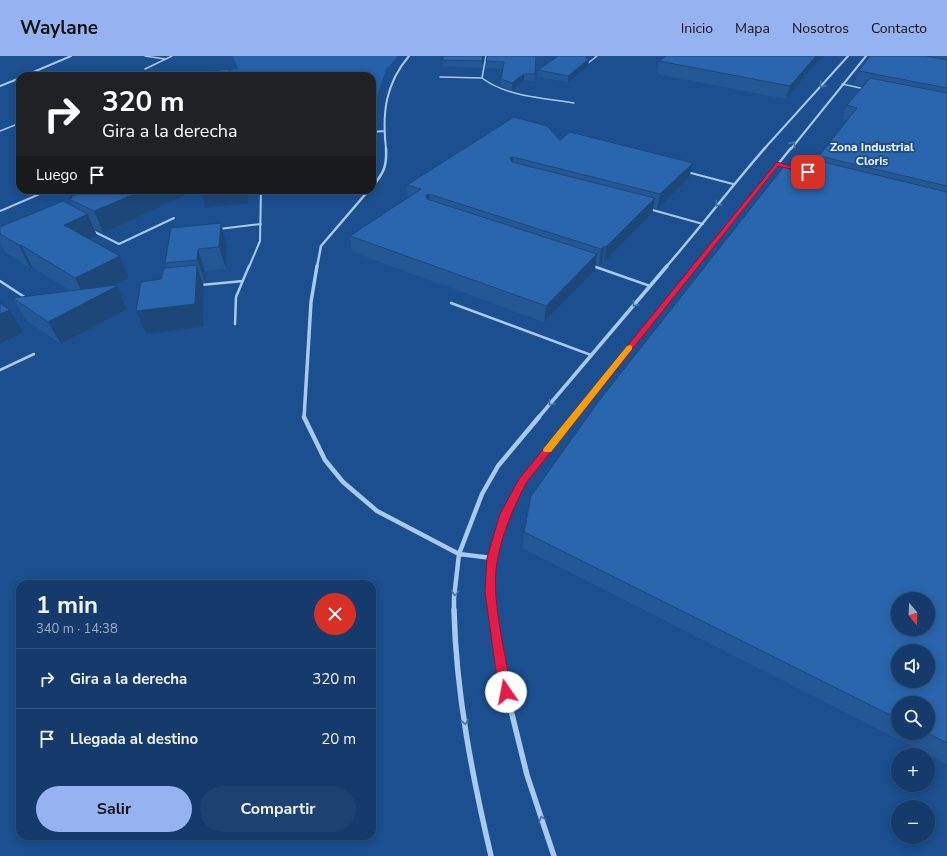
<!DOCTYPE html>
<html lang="es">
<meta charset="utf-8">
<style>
body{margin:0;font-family:"Nunito Sans",sans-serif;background:#1d4271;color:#f1f3f6;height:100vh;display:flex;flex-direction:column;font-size:15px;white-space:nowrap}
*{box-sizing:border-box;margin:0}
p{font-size:13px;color:#9dadc1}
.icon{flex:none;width:22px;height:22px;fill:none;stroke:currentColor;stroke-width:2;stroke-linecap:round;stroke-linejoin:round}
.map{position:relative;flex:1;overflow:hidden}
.side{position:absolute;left:16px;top:524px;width:360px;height:260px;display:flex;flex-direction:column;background:#143b6b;border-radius:12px;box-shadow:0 2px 10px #0003,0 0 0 1px #33557e}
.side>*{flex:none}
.hud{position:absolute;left:16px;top:16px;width:360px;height:122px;border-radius:12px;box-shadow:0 2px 10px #0003,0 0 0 1px #33557e;background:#202124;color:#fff;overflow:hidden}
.needle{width:26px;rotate:161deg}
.buttons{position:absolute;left:891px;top:536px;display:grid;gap:8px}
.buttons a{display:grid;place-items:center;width:44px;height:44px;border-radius:50%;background:#143b6b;box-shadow:0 2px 10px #0003,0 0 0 1px #33557e;font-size:20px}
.pin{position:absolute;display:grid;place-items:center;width:34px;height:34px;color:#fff;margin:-17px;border-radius:8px;box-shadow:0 2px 6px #0006}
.me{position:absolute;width:44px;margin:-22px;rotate:348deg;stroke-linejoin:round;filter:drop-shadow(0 0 3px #0008)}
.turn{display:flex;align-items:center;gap:14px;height:84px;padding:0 20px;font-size:18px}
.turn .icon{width:52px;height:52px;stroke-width:2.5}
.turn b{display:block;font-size:28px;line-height:34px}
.then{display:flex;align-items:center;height:38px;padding:0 20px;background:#0003;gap:8px;font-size:15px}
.round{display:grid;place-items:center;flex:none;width:42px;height:42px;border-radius:21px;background:#1d4271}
.summary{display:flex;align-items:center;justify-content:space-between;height:68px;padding:0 20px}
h1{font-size:24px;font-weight:700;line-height:30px}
.action{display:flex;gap:8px;margin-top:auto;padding:8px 20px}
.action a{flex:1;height:46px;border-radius:24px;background:#95b2f1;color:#111;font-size:16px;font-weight:700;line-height:46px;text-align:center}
.action a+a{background:#1d4271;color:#f1f3f6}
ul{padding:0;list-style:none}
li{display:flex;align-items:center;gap:12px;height:60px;padding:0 20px;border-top:1px solid #33557e}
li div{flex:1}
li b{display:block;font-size:15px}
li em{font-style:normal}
header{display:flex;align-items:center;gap:24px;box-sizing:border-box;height:56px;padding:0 20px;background:#95b2f1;color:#111}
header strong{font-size:19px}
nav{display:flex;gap:22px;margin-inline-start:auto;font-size:14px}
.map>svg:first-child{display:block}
.green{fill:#2461a8}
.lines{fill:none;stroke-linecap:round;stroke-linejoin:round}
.lane-far2{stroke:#a9c9ee;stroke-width:1.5}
.lane-far1{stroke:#a9c9ee;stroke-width:2}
.lane{stroke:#a9c9ee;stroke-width:2.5}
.street-far4{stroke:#a9c9ee;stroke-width:2}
.street-far3{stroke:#a9c9ee;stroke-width:2.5}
.street-far2{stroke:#a9c9ee;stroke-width:3.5}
.street-far1{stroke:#a9c9ee;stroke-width:4.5}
.street{stroke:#a9c9ee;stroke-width:5.5}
.wall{fill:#245895;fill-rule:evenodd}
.shaded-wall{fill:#1d4779}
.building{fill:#2a66ad;stroke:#1d4779;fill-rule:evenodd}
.oneway{stroke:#4674ac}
.route{fill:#e11d48;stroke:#92132f}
.slow{fill:#f59e0b}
.labels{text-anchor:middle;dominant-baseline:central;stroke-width:4;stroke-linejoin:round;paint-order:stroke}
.far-neighbourhood-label{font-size:12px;font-weight:bold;fill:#fff;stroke:#1b4f8f}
</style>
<header>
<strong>Waylane</strong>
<nav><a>Inicio</a><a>Mapa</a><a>Nosotros</a><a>Contacto</a></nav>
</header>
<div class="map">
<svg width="947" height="800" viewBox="0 0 947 800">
<rect width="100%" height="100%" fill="#1b4f8f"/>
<!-- green -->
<path class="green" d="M 233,0 L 398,0 L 386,14 L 376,43 L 372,67 L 372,20 L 190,20 L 238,13 Z"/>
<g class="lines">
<!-- lane-far2 -->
<path class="lane-far2" d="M 145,0 L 165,3
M 486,0 L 482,22 C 507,41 544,42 574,47
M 587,8 L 597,0
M 145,13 L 172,0
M 440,21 L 482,22
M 842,28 L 865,33
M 0,75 L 20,67"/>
<!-- lane-far1 -->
<path class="lane-far1" d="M 687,116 L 733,128
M 649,153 L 703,168
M 0,155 L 49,134
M 219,173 L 261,168
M 93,175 L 119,188 L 174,162
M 592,210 L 596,211
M 249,211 L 260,185 L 261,134"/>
<!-- lane -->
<path class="lane" d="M 593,210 L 650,230
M 0,225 L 26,242
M 201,229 L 243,225
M 451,247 L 591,299
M 235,268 L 236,241 L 249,210
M 0,314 L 34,298"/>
<!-- street-far4 -->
<path class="street-far4" d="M 24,20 L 71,0
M 0,30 L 20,22
M 372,76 L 384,75
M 386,93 C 382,58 385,28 409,0
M 764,93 L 848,0
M 791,93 L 866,0"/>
<!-- street-far3 -->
<path class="street-far3" d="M 372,131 C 384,117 387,110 386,92
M 317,211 L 321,190 L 369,134
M 666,211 C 700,172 731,131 765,92
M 695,211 L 791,92"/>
<!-- street-far2 -->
<path class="street-far2" d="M 304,362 L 311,246 L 317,210
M 538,362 L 667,210
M 573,362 L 696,210"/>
<!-- street-far1 -->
<path class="street-far1" d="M 304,361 L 325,404 L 343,426 L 377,455 L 459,498 L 492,502
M 454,555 L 454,542 L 459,498 L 482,438 L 498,410 L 539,361
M 493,555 L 490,536 L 492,502 L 505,458 L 522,425 L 574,361"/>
<!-- street -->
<path class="street" d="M 454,554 C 456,637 472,719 491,800
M 493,554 L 503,622 L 527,719 L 554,800"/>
</g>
<!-- wall -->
<path class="wall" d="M 444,0 L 484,0 L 482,12 L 443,10 L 442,4 Z
M 537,0 L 534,25 L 524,24 L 512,34 L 501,30 L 501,23 L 503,13 L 486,12 L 486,5 Z
M 666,0 L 824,0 L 809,15 L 786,43 L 657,18 L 659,5 Z
M 870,0 L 947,0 L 947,708 L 522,492 L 524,476 L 807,114 L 817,105 L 819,100 L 847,64 L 842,63 L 847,49 L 863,30 L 854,28 L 859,15 ZM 898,647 L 928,677 L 898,677 Z
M 589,4 L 588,10 L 568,26 L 538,21 L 538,14 Z
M 560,84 L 693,107 L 689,122 L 657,153 L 653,152 L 652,157 L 604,206 L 602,206 L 599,209 L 595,208 L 595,214 L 544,266 L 352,196 L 350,180 L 408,142 L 407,129 Z
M 184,140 L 103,177 L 94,172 L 97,180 L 90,183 L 129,222 L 116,229 L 127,253 L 61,288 L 26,264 L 13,242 L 71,235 L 32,211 L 30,212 L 5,196 L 0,186 L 0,171 L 72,150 L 69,143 L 71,142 L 70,141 Z
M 171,172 L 227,189 L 226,213 L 205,215 L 205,226 L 203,226 L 204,232 L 203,271 L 146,278 L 161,223 L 167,212 L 165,207 Z"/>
<!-- shaded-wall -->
<path class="shaded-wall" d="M 483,0 L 484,0 L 482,12 L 482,5 Z
M 586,0 L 594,0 L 589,4 L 588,10 L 568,26 L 568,20 Z
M 816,0 L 824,0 L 809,15 L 786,43 L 790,30 Z
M 524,18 L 524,24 L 512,34 L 512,27 Z
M 513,101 L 513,116 L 510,102 Z
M 693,107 L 689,122 L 657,153 L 660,138 Z
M 144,134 L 182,134 L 184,140 L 103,177 L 94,155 Z
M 200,134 L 258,134 L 258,136 L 248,137 L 248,147 L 206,152 Z
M 429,138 L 430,154 L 426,139 Z
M 655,142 L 652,157 L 604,206 L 606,191 Z
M 88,158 L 97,180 L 74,190 L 64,169 Z
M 221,167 L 227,189 L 226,213 L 219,191 Z
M 19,189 L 21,189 L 32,211 L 30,212 Z
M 605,190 L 602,206 L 599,209 L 601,193 Z
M 198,193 L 205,215 L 205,226 L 197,204 Z
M 597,198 L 595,214 L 544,266 L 546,250 Z
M 120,200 L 129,222 L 86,244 L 75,222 Z
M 197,209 L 204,232 L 203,271 L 146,278 L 136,255 Z
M 117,229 L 127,253 L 61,288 L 48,266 Z
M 10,254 L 23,276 L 0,288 L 0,258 Z"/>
<!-- building -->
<path class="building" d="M 444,0 L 483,0 L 482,5 L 442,4 Z
M 487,0 L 536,0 L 535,18 L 524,18 L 512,27 L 501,23 L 504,6 L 486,5 Z
M 558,0 L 586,0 L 586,2 L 589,3 L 568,20 L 538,14 Z
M 666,0 L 816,0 L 790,30 L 659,5 Z
M 870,0 L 926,0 L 947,4 L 947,32 L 859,15 Z
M 229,13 L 232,20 L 197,20 L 196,17 Z
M 870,22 L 947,37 L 947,130 L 819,100 L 857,52 L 847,49 Z
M 514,61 L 547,70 L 560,84 L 570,76 L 693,107 L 660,138 L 513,101 L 510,102 L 512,106 L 655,142 L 606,191 L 605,190 L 601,193 L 429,138 L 426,139 L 427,143 L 597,198 L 546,250 L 350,180 L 421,133 L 407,129 Z
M 815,104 L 947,136 L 947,687 L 927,677 L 928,677 L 928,647 L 898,647 L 898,663 L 524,476 L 531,440 L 598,346 L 785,109 L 807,114 ZM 898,543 L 928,543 L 928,573 L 898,573 ZM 898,595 L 928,595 L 928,625 L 898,625 Z
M 87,134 L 144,134 L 94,155 L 69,143 L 72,142 L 70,141 Z
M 63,145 L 88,158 L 64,169 L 120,200 L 75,222 L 21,189 L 19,189 L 0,178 L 0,171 Z
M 221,167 L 219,191 L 198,193 L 197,204 L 165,207 L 171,172 Z
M 197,209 L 195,248 L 136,255 L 141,226 L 161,223 L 164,212 Z
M 117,229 L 117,230 L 48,266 L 13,242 Z
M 0,247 L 10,254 L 0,258 Z"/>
<!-- one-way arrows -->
<defs><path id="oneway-chevron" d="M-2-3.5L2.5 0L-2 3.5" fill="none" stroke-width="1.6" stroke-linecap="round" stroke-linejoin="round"/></defs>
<g class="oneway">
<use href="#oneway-chevron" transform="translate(822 29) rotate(131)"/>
<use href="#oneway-chevron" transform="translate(793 88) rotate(-51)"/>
<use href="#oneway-chevron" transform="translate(718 148) rotate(127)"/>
<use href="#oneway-chevron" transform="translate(635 248) rotate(131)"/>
<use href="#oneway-chevron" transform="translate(551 347) rotate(130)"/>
<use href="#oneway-chevron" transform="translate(455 537) rotate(95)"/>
<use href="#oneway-chevron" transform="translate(465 666) rotate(80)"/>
<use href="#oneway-chevron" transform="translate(542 763) rotate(-108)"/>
</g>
<!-- route -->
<path class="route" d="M 777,106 L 811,116 L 808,117 L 778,110 L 526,427 C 514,451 503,475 498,501 C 490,536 503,586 509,622 L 512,636 L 511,640 L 506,642 L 502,640 L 497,622 L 485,536 L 487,502 L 500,458 L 519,423 Z"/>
<!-- slow -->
<path class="slow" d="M 630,289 L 632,290 L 632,293 L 551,396 L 544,396 L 543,394 L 544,392 L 627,290 Z"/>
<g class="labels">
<!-- far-neighbourhood labels -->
<g class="far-neighbourhood-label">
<text x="872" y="91">Zona Industrial<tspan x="872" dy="14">Cloris</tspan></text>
</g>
</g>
</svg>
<div class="buttons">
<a><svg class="needle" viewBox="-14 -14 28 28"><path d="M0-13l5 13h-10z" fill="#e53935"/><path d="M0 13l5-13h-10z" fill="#9dadc1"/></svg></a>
<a><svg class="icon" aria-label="sound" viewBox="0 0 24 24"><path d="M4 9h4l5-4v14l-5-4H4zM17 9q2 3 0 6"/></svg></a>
<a><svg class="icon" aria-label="search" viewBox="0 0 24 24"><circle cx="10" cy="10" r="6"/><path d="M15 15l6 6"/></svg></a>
<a>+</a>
<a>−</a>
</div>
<div class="pin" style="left:808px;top:116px;background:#d93025"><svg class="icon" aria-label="arrive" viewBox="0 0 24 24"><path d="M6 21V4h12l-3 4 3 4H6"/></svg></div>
<svg class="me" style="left:506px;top:636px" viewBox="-20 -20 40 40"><circle r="19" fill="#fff"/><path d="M0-13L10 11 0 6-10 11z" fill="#e11d48"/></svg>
<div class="hud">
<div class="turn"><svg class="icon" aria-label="right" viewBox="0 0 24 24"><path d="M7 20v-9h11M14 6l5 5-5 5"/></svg><div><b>320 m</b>Gira a la derecha</div></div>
<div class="then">Luego<svg class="icon" aria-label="arrive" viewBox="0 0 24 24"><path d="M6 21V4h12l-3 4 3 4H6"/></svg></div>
</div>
<section class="side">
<div class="summary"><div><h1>1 min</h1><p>340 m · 14:38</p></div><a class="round" style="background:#d93025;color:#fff"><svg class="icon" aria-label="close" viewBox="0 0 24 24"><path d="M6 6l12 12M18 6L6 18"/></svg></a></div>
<ul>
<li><svg class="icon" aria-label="right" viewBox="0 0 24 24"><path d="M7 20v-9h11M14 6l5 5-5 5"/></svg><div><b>Gira a la derecha</b></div><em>320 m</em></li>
<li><svg class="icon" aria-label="arrive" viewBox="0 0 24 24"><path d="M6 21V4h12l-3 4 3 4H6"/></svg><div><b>Llegada al destino</b></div><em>20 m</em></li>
</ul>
<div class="action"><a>Salir</a><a>Compartir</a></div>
</section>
</div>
